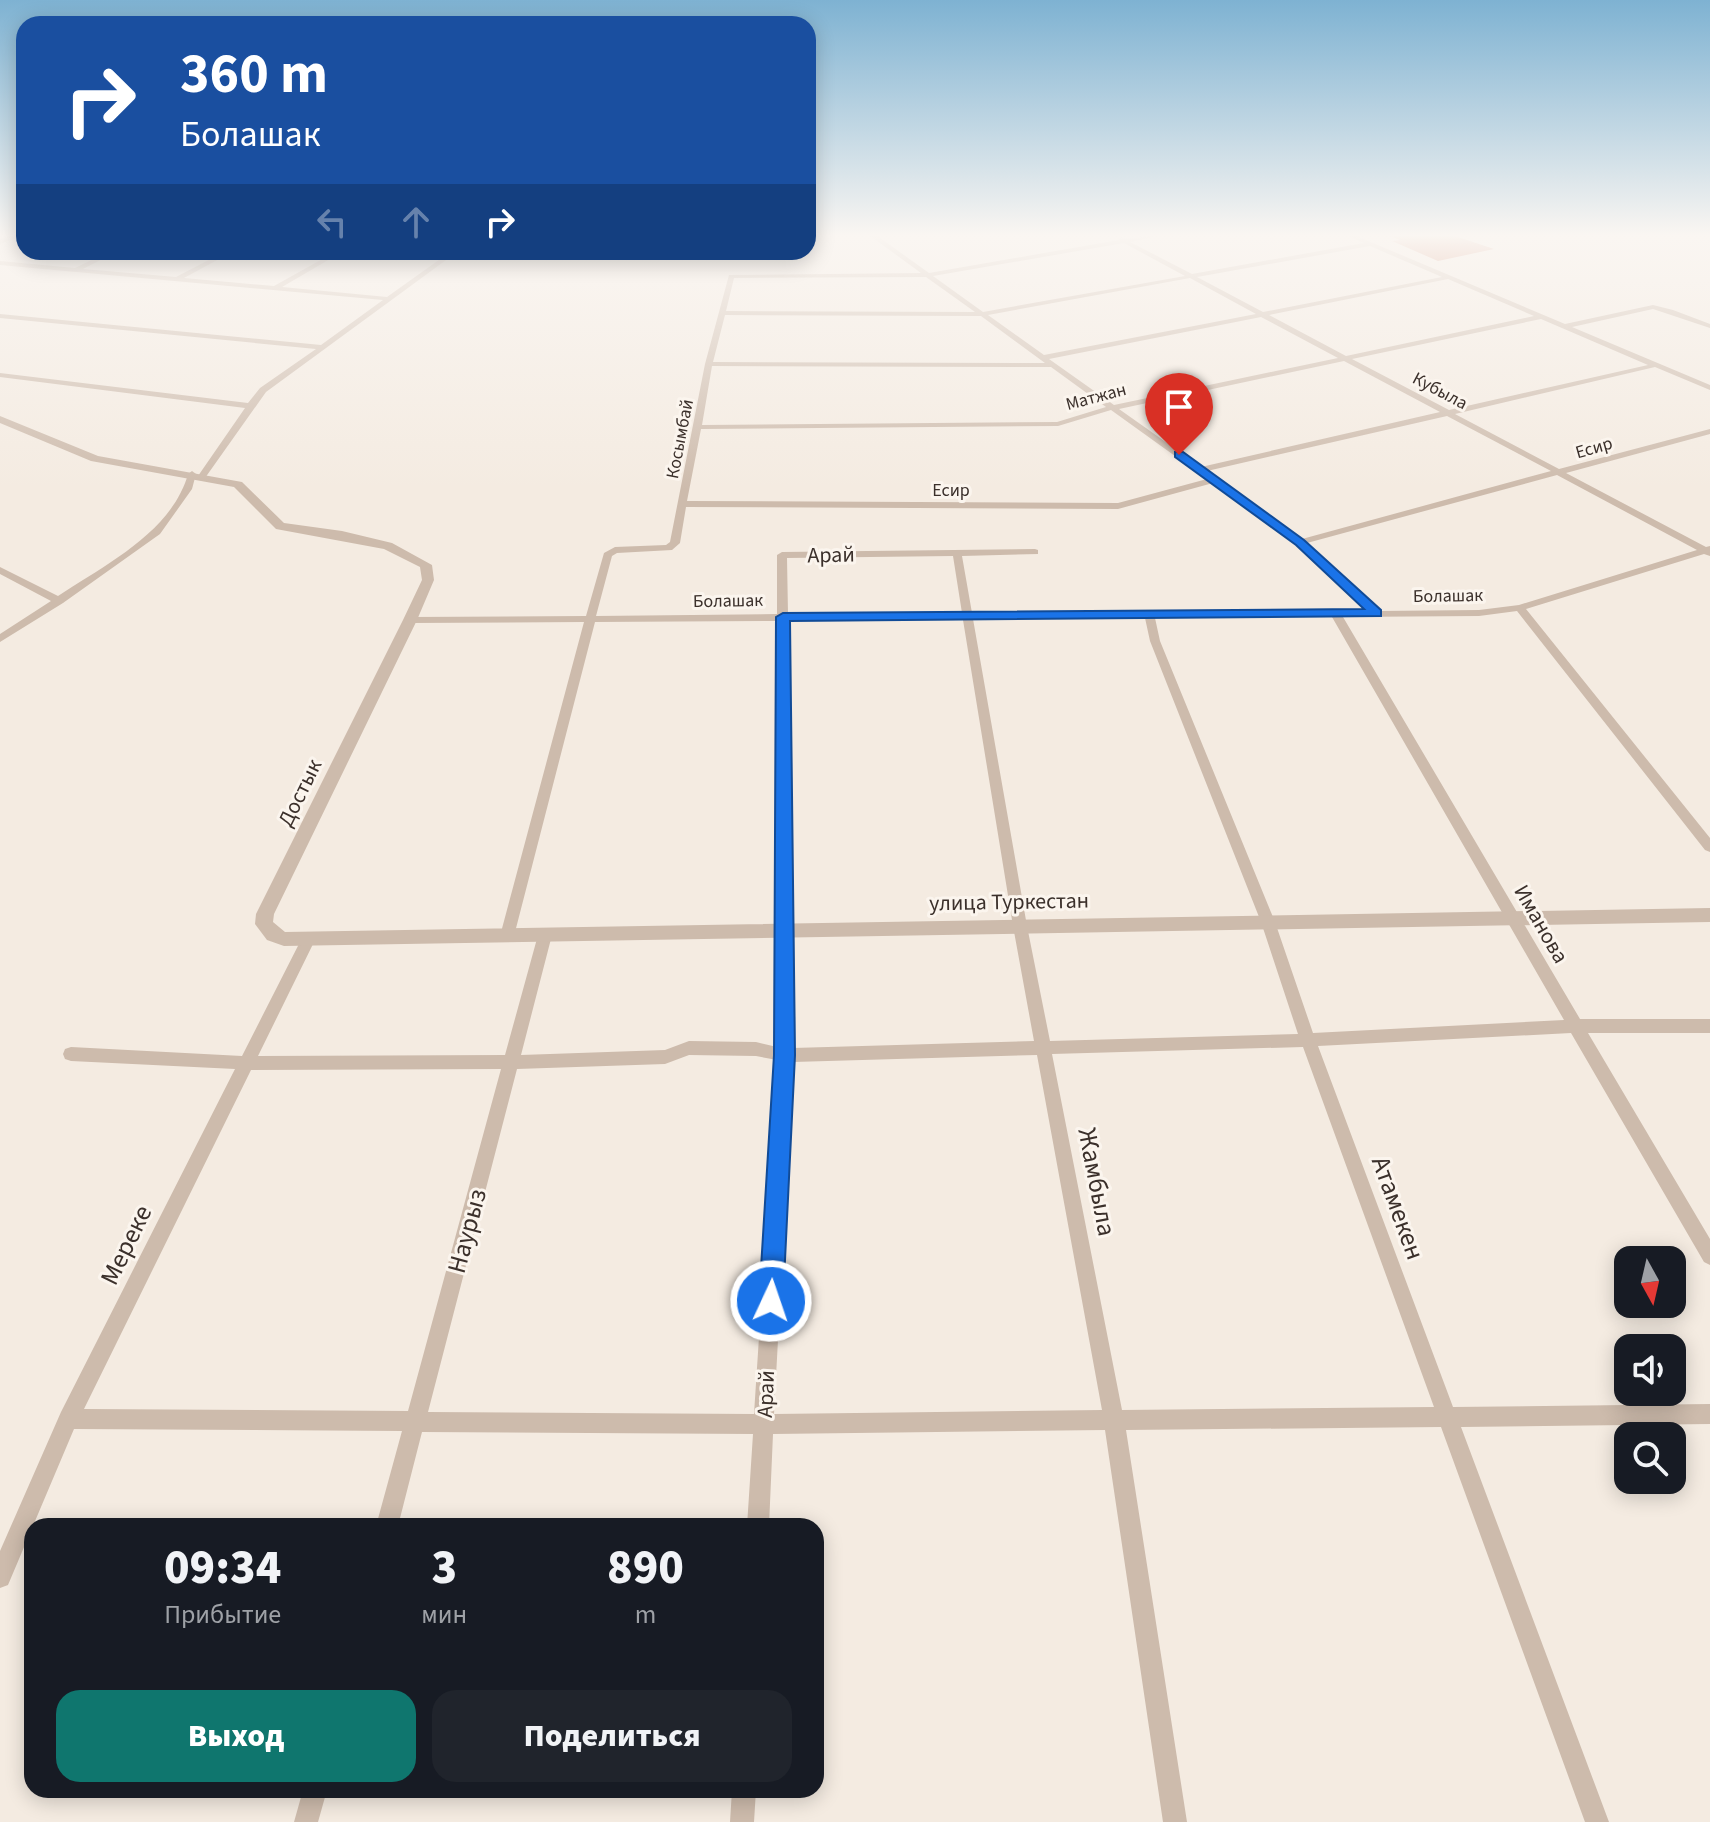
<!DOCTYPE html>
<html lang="ru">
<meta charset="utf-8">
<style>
body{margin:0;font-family:"Source Sans 3",sans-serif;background:#20242c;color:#f1f3f6;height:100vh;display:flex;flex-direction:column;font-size:30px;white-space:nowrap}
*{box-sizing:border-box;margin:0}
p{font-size:26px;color:#9ea1a6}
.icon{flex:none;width:44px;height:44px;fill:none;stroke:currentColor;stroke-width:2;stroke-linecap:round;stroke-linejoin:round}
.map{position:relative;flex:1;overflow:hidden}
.side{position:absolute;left:24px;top:1518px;width:800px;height:280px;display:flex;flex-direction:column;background:#171b24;border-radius:24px;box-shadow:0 4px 20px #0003}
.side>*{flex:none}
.hud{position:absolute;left:16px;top:16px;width:800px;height:244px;border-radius:24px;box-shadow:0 4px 20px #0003;background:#1a4fa0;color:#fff;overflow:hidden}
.needle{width:52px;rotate:172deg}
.tools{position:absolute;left:1614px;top:1246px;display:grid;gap:16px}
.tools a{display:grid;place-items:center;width:72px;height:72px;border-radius:16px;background:#171b24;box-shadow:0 4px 20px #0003;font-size:40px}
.pin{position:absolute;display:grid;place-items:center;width:68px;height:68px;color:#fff;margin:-82px -34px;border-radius:50% 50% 50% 0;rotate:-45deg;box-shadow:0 0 8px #0007}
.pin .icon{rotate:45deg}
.me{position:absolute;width:88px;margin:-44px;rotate:3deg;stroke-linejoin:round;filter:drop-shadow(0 0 6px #0008)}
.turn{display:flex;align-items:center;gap:28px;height:168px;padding:0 32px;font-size:36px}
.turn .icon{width:104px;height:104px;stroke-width:2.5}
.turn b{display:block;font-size:56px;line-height:68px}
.lanes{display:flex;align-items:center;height:76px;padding:0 32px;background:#0003;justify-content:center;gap:40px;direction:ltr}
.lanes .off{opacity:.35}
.eta{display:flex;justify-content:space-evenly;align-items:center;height:136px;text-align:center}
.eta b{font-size:48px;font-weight:800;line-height:56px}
.action{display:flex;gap:16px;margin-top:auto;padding:16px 32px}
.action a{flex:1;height:92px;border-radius:24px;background:#0f766e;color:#fff;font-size:32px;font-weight:800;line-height:92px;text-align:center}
.action a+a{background:#20242c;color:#f1f3f6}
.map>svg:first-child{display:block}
.building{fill:#c8694b}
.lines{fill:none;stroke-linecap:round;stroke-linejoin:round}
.minor{fill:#cdbbac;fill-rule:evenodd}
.tertiary{fill:#cdbbac;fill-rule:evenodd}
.route{fill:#1a73e8;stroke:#114b97;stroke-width:2}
.labels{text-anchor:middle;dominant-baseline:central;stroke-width:6;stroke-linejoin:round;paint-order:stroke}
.far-street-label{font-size:18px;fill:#3b302b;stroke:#fbf5ee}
.street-label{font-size:22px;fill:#3b302b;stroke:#fbf5ee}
.near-street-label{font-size:26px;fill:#3b302b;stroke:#fbf5ee}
</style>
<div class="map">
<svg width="1710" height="1822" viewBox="0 0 1710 1822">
<rect width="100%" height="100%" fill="#f4ebe1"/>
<!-- building -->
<path class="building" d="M 1388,235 L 1452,235 L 1494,249 L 1438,261 L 1392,241 L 1400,240 Z"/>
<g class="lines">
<!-- minor -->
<path class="minor" d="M 808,235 L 826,235 L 808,239 Z
M 869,235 L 876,235 L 929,273 L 1119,240 L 1121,237 L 1125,239 L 1161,235 L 1130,242 L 1192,274 L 1364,243 L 1346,235 L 1354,235 L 1565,324 L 1653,305 L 1673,310 L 1710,324 L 1710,328 L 1653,309 L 1572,327 L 1710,385 L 1710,390 L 1655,367 L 1455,414 L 1559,469 L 1710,429 L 1710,434 L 1566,473 L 1706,547 L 1710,546 L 1710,556 L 1704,554 L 1526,609 L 1710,838 L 1710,852 L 1705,850 L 1517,611 L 1479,616 L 1343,617 L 1580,1019 L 1710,1019 L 1710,1033 L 1588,1033 L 1710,1239 L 1710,1265 L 1704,1262 L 1571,1033 L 1318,1046 L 1453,1407 L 1710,1404 L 1710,1424 L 1461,1427 L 1609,1822 L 1585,1822 L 1441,1427 L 1126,1430 L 1187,1822 L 1163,1822 L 1105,1430 L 773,1434 L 769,1526 L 747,1526 L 753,1434 L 422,1432 L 398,1526 L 376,1526 L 402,1431 L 74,1429 L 8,1585 L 0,1588 L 0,1551 L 61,1412 L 235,1069 L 71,1061 L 65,1059 L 63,1054 L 65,1049 L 71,1047 L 242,1056 L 303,936 L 313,936 L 315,940 L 258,1056 L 505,1055 L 538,935 L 540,931 L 550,931 L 552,935 L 521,1055 L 665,1050 L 689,1041 L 756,1042 L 777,1047 L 777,621 L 595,622 L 514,936 L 512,940 L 502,940 L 500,936 L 584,622 L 410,623 L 405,620 L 410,617 L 586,616 L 604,553 L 615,547 L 666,545 L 670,542 L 705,364 L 729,275 L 921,273 ZM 1124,243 L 1185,276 L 983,312 L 933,276 ZM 1370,246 L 1442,277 L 1263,312 L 1197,277 ZM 926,277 L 975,312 L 726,311 L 734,278 ZM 1190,278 L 1256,314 L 1044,355 L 988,315 ZM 1448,279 L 1534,316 L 1346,356 L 1269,315 ZM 725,315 L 981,316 L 1045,363 L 713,362 ZM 1261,317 L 1338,358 L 1114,405 L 1049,359 ZM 1541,319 L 1648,365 L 1449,410 L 1352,359 ZM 1344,361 L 1440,412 L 1201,467 L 1119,409 ZM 712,366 L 1051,367 L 1106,407 L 1057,422 L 702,425 ZM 1111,410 L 1207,479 L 1118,503 L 687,501 L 701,429 L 1058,426 ZM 1447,416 L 1551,471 L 1302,539 L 1207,471 ZM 1557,475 L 1697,550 L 1519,605 L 1479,610 L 1379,611 L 1307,543 ZM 1213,483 L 1297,544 L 1367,611 L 972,613 L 962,556 L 1038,554 L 1038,550 L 1035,549 L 782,552 L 777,555 L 777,614 L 596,616 L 612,556 L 617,553 L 672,550 L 680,543 L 686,507 L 1118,509 ZM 953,556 L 962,613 L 788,614 L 787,558 ZM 1332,617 L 1564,1020 L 1313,1033 L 1275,922 L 1160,641 L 1155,618 ZM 1145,618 L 1150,641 L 1261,922 L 1298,1034 L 1050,1041 L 1027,926 L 973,619 ZM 963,620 L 1013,926 L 1034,1041 L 793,1048 L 788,621 ZM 1303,1047 L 1434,1407 L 1122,1410 L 1052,1054 ZM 689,1055 L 756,1056 L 777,1060 L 754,1414 L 428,1412 L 517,1069 L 665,1064 ZM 1037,1055 L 1102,1410 L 774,1414 L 793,1062 ZM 501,1069 L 408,1411 L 84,1409 L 251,1070 Z
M 108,252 L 116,252 L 83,269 L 176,277 L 224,252 L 232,252 L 184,278 L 274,286 L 335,252 L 342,252 L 282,287 L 387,297 L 450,252 L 457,252 L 266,392 L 205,478 L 202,479 L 198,476 L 245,408 L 0,377 L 0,373 L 248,403 L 260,388 L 316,349 L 0,318 L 0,314 L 321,345 L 383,300 L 0,265 L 0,261 L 75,268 Z
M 192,471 L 196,474 L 192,489 L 160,534 L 63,603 L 0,642 L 0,634 L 51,601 L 0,574 L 0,567 L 58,596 C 105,565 172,532 188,474 Z
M 303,1790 L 327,1790 L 318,1822 L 294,1822 Z
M 732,1790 L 756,1790 L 754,1822 L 730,1822 Z"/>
<!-- tertiary -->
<path class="tertiary" d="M 11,235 L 22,235 L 0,244 L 0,239 Z
M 0,416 L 98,456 L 242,482 L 284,523 L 342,531 L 392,543 L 432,565 L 434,580 L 417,620 L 274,914 L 273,922 L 285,932 L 1710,908 L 1710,922 L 284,946 L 267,940 L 255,924 L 256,914 L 403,620 L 422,580 L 420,567 L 384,549 L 276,529 L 234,487 L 91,461 L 0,423 Z"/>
</g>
<!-- sky -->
<linearGradient id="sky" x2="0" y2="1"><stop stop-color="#7eb2d2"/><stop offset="0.48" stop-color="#faf6f2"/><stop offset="1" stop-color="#faf6f2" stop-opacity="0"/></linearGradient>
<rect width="1710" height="490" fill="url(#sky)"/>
<!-- route -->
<path class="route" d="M 1175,452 L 1183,452 L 1304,540 L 1381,610 L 1381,616 L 790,621 L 795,1055 L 783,1301 L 780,1309 L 771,1313 L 762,1309 L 759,1301 L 774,1055 L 776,617 L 783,613 L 1364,609 L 1296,545 L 1175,457 Z"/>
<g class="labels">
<!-- far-street labels -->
<g class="far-street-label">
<text transform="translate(1440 391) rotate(28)">Кубыла</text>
<text transform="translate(1096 397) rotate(-15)">Матжан</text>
<text transform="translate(680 439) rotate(-79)">Косымбай</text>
<text transform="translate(1594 448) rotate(-16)">Есир</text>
<text x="951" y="490">Есир</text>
<text transform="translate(1448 596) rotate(-1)">Болашак</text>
<text transform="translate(728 601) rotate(-1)">Болашак</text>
</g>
<!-- street labels -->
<g class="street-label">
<text transform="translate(831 555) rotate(-1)">Арай</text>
<text transform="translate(300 793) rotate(-64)">Достык</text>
<text transform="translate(1009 902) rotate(-1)">улица Туркестан</text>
<text transform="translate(1541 924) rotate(60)">Иманова</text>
<text transform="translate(766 1394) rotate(-87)">Арай</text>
</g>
<!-- near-street labels -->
<g class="near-street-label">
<text transform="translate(1097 1182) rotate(79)">Жамбыла</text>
<text transform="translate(1398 1208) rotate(70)">Атамекен</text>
<text transform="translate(467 1231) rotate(-75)">Наурыз</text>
<text transform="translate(126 1245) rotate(-64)">Мереке</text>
</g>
</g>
</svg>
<div class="tools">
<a><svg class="needle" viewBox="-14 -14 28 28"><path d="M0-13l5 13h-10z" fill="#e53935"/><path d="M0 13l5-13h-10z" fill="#9ea1a6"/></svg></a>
<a><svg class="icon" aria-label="sound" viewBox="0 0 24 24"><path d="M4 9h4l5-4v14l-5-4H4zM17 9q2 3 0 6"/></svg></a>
<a><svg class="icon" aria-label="search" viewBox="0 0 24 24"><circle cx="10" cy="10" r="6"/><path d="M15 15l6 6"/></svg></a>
</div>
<div class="pin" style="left:1179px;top:455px;background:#d93025"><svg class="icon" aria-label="arrive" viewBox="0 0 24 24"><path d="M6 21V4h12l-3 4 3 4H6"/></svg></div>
<svg class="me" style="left:771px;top:1301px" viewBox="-20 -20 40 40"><circle r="17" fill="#1a73e8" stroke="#fff" stroke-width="3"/><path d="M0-11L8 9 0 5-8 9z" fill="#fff"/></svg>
<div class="hud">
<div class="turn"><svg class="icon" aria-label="right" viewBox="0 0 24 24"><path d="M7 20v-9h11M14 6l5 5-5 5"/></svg><div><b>360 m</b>Болашак</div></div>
<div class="lanes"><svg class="icon off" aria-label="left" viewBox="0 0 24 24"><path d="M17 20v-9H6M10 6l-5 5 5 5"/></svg><svg class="icon off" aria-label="ahead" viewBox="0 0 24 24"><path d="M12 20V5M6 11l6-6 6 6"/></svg><svg class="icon" aria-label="right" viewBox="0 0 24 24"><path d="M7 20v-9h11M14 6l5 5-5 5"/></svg></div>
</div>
<section class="side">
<div class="eta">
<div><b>09:34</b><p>Прибытие</p></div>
<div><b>3</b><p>мин</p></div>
<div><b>890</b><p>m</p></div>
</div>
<div class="action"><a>Выход</a><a>Поделиться</a></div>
</section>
</div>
